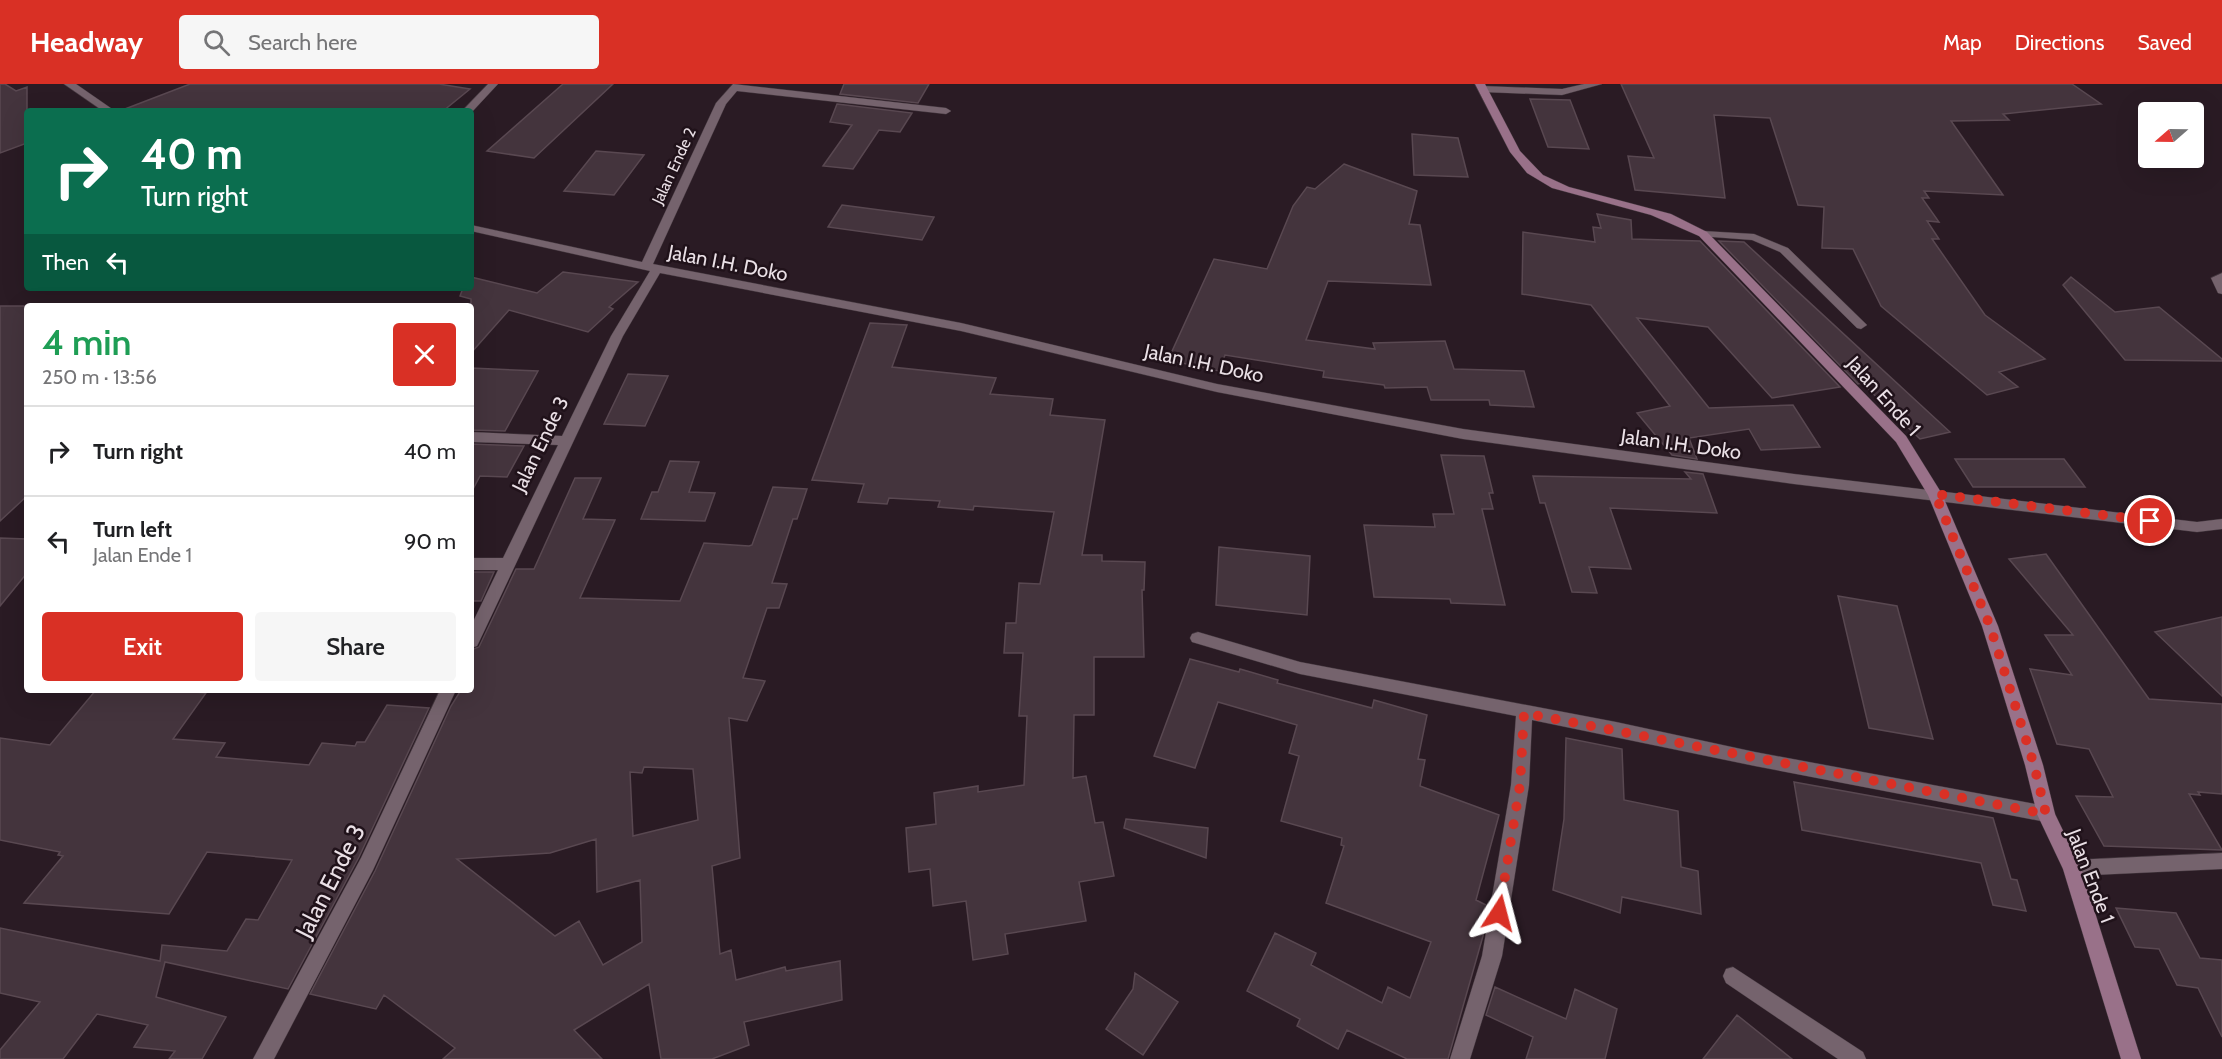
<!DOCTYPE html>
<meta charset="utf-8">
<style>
body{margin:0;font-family:Cabin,sans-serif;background:#f6f6f6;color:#202124;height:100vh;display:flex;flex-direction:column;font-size:22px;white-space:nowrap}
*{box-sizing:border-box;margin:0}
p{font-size:20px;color:#757577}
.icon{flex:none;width:33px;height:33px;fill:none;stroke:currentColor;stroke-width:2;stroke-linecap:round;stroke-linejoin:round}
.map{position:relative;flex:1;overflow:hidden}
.side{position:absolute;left:24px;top:219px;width:450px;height:390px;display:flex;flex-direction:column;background:#fff;border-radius:6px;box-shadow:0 6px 24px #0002}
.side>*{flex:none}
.hud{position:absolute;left:24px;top:24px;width:450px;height:183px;border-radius:6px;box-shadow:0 6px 24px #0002;background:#0b6e4f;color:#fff;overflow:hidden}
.needle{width:39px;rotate:250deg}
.buttons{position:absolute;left:2138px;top:18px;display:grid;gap:12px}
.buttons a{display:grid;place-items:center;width:66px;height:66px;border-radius:6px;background:#fff;box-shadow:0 6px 24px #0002;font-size:30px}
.pin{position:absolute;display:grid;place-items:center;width:51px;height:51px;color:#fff;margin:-26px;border:3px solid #fff;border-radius:50%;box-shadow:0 2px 6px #0007}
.me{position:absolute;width:66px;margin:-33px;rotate:9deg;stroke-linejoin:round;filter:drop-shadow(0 0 4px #0008)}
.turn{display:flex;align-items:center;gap:21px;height:126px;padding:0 18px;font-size:27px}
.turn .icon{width:78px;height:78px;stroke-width:2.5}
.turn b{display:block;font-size:42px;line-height:51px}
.then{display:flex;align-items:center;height:57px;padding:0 18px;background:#0003;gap:12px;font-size:22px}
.round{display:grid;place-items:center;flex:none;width:63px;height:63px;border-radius:6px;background:#f6f6f6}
.summary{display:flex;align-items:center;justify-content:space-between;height:102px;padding:0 18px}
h1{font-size:36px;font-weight:600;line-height:45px;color:#1e9e55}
.cta{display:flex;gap:12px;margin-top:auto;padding:12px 18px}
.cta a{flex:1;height:69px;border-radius:6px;background:#d93025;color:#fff;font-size:24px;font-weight:600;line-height:69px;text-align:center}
.cta a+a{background:#f6f6f6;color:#202124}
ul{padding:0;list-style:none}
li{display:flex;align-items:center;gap:18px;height:90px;padding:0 18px;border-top:2px solid #e0e0e0}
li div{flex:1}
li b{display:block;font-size:22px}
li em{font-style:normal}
header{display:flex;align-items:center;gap:36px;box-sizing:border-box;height:84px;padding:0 30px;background:#d93025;color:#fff}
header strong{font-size:28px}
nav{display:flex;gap:33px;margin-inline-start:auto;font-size:21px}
.search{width:420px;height:54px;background:#f6f6f6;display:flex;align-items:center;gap:15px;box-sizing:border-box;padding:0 21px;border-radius:6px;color:#757577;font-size:22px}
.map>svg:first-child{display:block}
.building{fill:#44343d;stroke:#594851;stroke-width:1.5;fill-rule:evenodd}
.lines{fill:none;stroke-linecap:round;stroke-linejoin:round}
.lane-casing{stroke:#42363d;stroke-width:1}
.street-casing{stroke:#42363d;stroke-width:1}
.secondary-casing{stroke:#42363d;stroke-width:1}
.lane{fill:#75636d;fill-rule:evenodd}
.street{fill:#75636d;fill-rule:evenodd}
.secondary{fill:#997189;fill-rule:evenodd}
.route{stroke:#d93025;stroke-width:10;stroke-dasharray:0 18}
.labels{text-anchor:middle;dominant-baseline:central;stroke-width:5;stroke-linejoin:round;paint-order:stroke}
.far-street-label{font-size:16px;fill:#eae0e6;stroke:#20121a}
.street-label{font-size:20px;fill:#eae0e6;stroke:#20121a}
.near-street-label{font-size:24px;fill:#eae0e6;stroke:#20121a}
</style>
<header>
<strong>Headway</strong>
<div class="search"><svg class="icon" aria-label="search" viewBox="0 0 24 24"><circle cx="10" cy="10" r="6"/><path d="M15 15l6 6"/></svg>Search here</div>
<nav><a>Map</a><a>Directions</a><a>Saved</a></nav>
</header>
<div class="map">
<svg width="2222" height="975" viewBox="0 0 2222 975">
<rect width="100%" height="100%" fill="#2a1b24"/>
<!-- building -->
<path class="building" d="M 0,0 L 5,0 L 16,7 L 27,3 L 27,59 L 0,69 Z
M 190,0 L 439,0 L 470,5 L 443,27 L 126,27 L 125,25 Z
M 563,0 L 613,0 L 534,74 L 487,67 Z
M 844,0 L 929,0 L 918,19 L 840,10 Z
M 1621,0 L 2072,0 L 2101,20 L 2003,30 L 2009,36 L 1951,37 L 2003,111 L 1924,107 L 1929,114 L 1922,114 L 1939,138 L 1927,137 L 1939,155 L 1932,155 L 1985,231 L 2045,275 L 1999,288 L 2018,303 L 1987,311 L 1881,222 L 1853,165 L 1822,164 L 1824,123 L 1798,121 L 1770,34 L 1714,31 L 1725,114 L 1635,106 L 1628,72 L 1654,74 Z
M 1530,15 L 1570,16 L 1589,65 L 1548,63 Z
M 837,20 L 912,29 L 900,48 L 879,46 L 853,85 L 823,82 L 852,41 L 830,38 Z
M 1412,50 L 1458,54 L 1468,93 L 1414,91 Z
M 596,67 L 644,71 L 614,111 L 564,107 Z
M 1344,80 L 1417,107 L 1409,140 L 1420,141 L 1431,201 L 1328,197 L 1306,256 L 1375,265 L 1373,259 L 1445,257 L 1454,285 L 1524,287 L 1534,323 L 1490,321 L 1489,316 L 1431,316 L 1427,303 L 1385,304 L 1384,301 L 1323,293 L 1324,287 L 1225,271 L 1219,287 L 1168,276 L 1214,175 L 1267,185 L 1293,122 L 1307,103 L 1315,105 Z
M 842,121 L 934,133 L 922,156 L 828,143 Z
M 1597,130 L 1631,136 L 1632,155 L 1700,157 L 1840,303 L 1772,314 L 1708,243 L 1637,234 L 1709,324 L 1793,321 L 1820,363 L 1761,366 L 1749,345 L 1689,354 L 1697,375 L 1672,371 L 1637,329 L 1670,322 L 1591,221 L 1522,210 L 1523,148 L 1595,158 L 1593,143 L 1601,144 Z
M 1719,157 L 1744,158 L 1950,348 L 1920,355 L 1862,299 L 1858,300 Z
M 563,188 L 638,198 L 609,223 L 613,225 L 588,248 L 509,226 L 471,269 L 471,215 L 460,212 L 463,204 L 471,204 L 471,193 L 537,209 Z
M 2071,193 L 2115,228 L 2159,223 L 2222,275 L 2222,277 L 2125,276 L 2063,201 Z
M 0,222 L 41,222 L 27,222 L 27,412 L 0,437 Z
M 870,239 L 907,241 L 892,283 L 996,294 L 990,310 L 1053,315 L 1050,331 L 1105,336 L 1082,471 L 1102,471 L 1102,477 L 1145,478 L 1144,506 L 1142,506 L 1144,573 L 1094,573 L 1094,631 L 1074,631 L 1073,694 L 1086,692 L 1095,739 L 1103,738 L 1114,792 L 1079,798 L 1086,837 L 1005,850 L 1008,870 L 973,876 L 966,817 L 933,822 L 930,785 L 909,788 L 906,744 L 936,740 L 934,709 L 978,702 L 978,708 L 1024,701 L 1027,632 L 1019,632 L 1023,569 L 1004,569 L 1006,539 L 1016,539 L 1019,499 L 1040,500 L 1054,428 L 974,422 L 973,426 L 938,423 L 940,417 L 889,414 L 887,420 L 858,418 L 864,400 L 812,396 Z
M 471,284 L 538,287 L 505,347 L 471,346 Z
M 628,290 L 668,292 L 645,342 L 604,340 Z
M 471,360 L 524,362 L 507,393 L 480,392 L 471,409 Z
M 1441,371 L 1484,372 L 1493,409 L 1489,409 L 1493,425 L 1482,425 L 1505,521 L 1451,519 L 1450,515 L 1374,513 L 1364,441 L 1435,443 L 1433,430 L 1454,430 Z
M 1955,375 L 2064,375 L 2085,403 L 1973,403 Z
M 670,377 L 699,378 L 689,408 L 715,409 L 705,437 L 641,435 L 652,408 L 658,408 Z
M 1685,388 L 1703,390 L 1717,429 L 1610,424 L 1631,485 L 1589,483 L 1597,509 L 1572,508 L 1545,419 L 1540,419 L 1533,392 L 1691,395 Z
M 575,394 L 601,394 L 583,435 L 615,436 L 580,514 L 680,517 L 704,459 L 749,462 L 752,461 L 773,403 L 807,405 L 797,435 L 793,435 L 772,499 L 787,500 L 779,524 L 767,524 L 743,594 L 765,597 L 747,637 L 729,634 L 740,774 L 712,782 L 720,870 L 731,866 L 736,896 L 785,883 L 786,887 L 840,877 L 842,916 L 744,938 L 749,961 L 712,975 L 661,975 L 649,900 L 574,946 L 602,975 L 443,975 L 455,964 L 384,911 L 376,925 L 310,910 L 375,787 L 451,622 L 461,606 L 471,606 L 471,566 L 479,563 L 516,485 L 534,485 ZM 644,683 L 693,685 L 698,736 L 633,752 L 630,688 L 642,689 ZM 596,755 L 597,808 L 640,796 L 642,858 L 603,881 L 579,837 L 555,852 L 457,775 L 550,769 Z
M 0,454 L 27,455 L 27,489 L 0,522 Z
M 1219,463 L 1310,472 L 1307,531 L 1216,521 Z
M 2046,470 L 2149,615 L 2222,620 L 2222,710 L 2198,708 L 2200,711 L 2189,710 L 2222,766 L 2104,762 L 2076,712 L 2113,713 L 2089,665 L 2057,660 L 2030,585 L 2072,591 L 2045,551 L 2073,551 L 2009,475 Z
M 471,488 L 494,488 L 481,517 L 471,517 Z
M 1838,512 L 1897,522 L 1933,655 L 1869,644 Z
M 2222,533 L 2222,612 L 2155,548 Z
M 1190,575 L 1239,588 L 1240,585 L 1278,596 L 1277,599 L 1372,624 L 1374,616 L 1427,631 L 1418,675 L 1425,676 L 1420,702 L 1499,731 L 1476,816 L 1488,822 L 1483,852 L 1448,975 L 1407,975 L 1347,946 L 1338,965 L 1297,942 L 1300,935 L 1247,907 L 1275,849 L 1316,869 L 1311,881 L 1382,919 L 1388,903 L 1410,914 L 1431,858 L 1326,819 L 1344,762 L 1341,761 L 1342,754 L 1281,737 L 1299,672 L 1289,669 L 1297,641 L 1218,618 L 1195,684 L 1154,672 Z
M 96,606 L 169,606 L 206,609 L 173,655 L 225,659 L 216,673 L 309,681 L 322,659 L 355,662 L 357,658 L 365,658 L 387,621 L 429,624 L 359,773 L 288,905 L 165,878 L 156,913 L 226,933 L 202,975 L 169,975 L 175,967 L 134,963 L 148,941 L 97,930 L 63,975 L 0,975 L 0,966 L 40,918 L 0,909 L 0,844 L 160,877 L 162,861 L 227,867 L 246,835 L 258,836 L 292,776 L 207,768 L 169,830 L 24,819 L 63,772 L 58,771 L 60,768 L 0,756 L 0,654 L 50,661 Z
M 1566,654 L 1622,665 L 1624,716 L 1678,727 L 1681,783 L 1698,787 L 1701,830 L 1622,813 L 1620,829 L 1553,806 L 1564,735 Z
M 1794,698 L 1993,734 L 2011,795 L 2017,796 L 2026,827 L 1993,821 L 1981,779 L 1802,746 Z
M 1126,735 L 1208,744 L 1206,774 L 1124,744 Z
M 2116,824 L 2176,829 L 2200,874 L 2222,876 L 2222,953 L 2198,904 L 2177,901 L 2159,865 L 2135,863 Z
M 1135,889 L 1178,918 L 1143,971 L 1106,945 L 1133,905 Z
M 1495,903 L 1566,935 L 1575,905 L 1617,925 L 1605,975 L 1526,975 L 1533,953 L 1486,931 Z
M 1737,931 L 1792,975 L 1703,975 Z"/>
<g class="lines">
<defs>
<path id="lane" d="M 1584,0 L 1602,0 L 1562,11 L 1483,8 L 1478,5 L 1483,2 L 1562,5 Z
M 1703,147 L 1754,150 L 1788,164 L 1867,241 L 1861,245 L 1857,244 L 1780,168 L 1752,156 L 1699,152 L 1697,150 Z"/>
<path id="street" d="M 64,0 L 76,0 L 115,27 L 103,27 Z
M 488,0 L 498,0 L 471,29 L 462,27 Z
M 733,0 L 946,24 L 951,27 L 946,30 L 737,7 L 726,20 L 653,180 L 961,239 L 1217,300 L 1463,345 L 1794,390 L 2197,438 L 2222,435 L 2222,445 L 2197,448 L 1794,400 L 1463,355 L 1217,308 L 961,247 L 660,189 L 623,252 L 479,558 L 477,562 L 471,564 L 471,542 L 498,486 L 471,486 L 471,474 L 503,474 L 558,361 L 471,358 L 471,348 L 562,352 L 611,252 L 650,187 L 471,147 L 471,141 L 642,178 L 716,19 Z
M 2222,189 L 2222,210 L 2218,209 L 2211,194 Z
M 1198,548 L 1300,578 L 1616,638 L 1755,668 L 2046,722 L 2052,724 L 2055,730 L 2052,736 L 2046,738 L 1755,682 L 1532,636 L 1529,701 L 1502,872 L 1470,975 L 1450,975 L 1482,872 L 1511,701 L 1516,632 L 1300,590 L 1192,558 L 1190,554 L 1192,550 Z
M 440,606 L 456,606 L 373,786 L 274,975 L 253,975 L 361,774 Z
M 2222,769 L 2222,785 L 2072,792 L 2066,790 L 2063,784 L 2066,778 L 2072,776 Z
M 1733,883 L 1863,968 L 1866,975 L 1838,975 L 1726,899 L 1723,892 L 1726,885 Z"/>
<path id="secondary" d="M 1475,0 L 1485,0 L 1520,67 L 1543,91 L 1569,103 L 1671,130 L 1707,148 L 1906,352 L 1942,410 L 1998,542 L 2043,681 L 2055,730 L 2081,784 L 2141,975 L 2121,975 L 2063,785 L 2037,730 L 2025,681 L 1982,542 L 1928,411 L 1896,358 L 1699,152 L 1651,131 L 1552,104 L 1527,89 L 1510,68 Z"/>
</defs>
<!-- lane casing -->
<use href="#lane" class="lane-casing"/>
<!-- street casing -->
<use href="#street" class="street-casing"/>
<!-- secondary casing -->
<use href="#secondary" class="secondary-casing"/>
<!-- lane -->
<use href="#lane" class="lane"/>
<!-- street -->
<use href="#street" class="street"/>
<!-- secondary -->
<use href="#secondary" class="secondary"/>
</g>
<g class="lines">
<!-- route -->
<path class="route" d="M 1499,829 L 1520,701 L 1524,629 L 2046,730 L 2034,681 L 1990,542 L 1935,410 L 2150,437"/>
</g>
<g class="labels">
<!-- far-street labels -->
<g class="far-street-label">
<text transform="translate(674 82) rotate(-65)">Jalan Ende 2</text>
</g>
<!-- street labels -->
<g class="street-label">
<text transform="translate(728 179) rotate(11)">Jalan I.H. Doko</text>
<text transform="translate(1204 279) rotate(12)">Jalan I.H. Doko</text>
<text transform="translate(1884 312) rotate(48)">Jalan Ende 1</text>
<text transform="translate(540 360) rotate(-64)">Jalan Ende 3</text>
<text transform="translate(1681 360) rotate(8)">Jalan I.H. Doko</text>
<text transform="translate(2091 792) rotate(69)">Jalan Ende 1</text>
</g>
<!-- near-street labels -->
<g class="near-street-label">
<text transform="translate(330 797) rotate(-63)">Jalan Ende 3</text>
</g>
</g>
</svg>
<div class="buttons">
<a><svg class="needle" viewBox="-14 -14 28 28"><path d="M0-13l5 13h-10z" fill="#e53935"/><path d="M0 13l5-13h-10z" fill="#757577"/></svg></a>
</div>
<div class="pin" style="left:2150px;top:437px;background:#d93025"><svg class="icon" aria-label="arrive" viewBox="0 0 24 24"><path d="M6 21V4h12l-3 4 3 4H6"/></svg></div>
<svg class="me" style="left:1499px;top:829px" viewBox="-20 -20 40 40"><path d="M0-17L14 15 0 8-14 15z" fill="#d93025" stroke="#fff" stroke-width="4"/></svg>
<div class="hud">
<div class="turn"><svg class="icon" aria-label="right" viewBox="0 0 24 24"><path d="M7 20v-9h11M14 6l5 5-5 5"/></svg><div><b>40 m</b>Turn right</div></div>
<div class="then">Then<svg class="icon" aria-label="left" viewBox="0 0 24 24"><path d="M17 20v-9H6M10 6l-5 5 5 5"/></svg></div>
</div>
<section class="side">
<div class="summary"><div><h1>4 min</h1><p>250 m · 13:56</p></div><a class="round" style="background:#d93025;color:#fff"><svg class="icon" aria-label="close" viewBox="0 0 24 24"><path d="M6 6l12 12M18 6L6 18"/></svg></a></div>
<ul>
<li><svg class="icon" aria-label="right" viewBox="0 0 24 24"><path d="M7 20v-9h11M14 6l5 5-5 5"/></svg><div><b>Turn right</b></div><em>40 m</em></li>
<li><svg class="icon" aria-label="left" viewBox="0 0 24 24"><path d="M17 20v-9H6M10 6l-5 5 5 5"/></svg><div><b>Turn left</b><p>Jalan Ende 1</p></div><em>90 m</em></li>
</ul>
<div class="cta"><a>Exit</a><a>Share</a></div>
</section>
</div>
